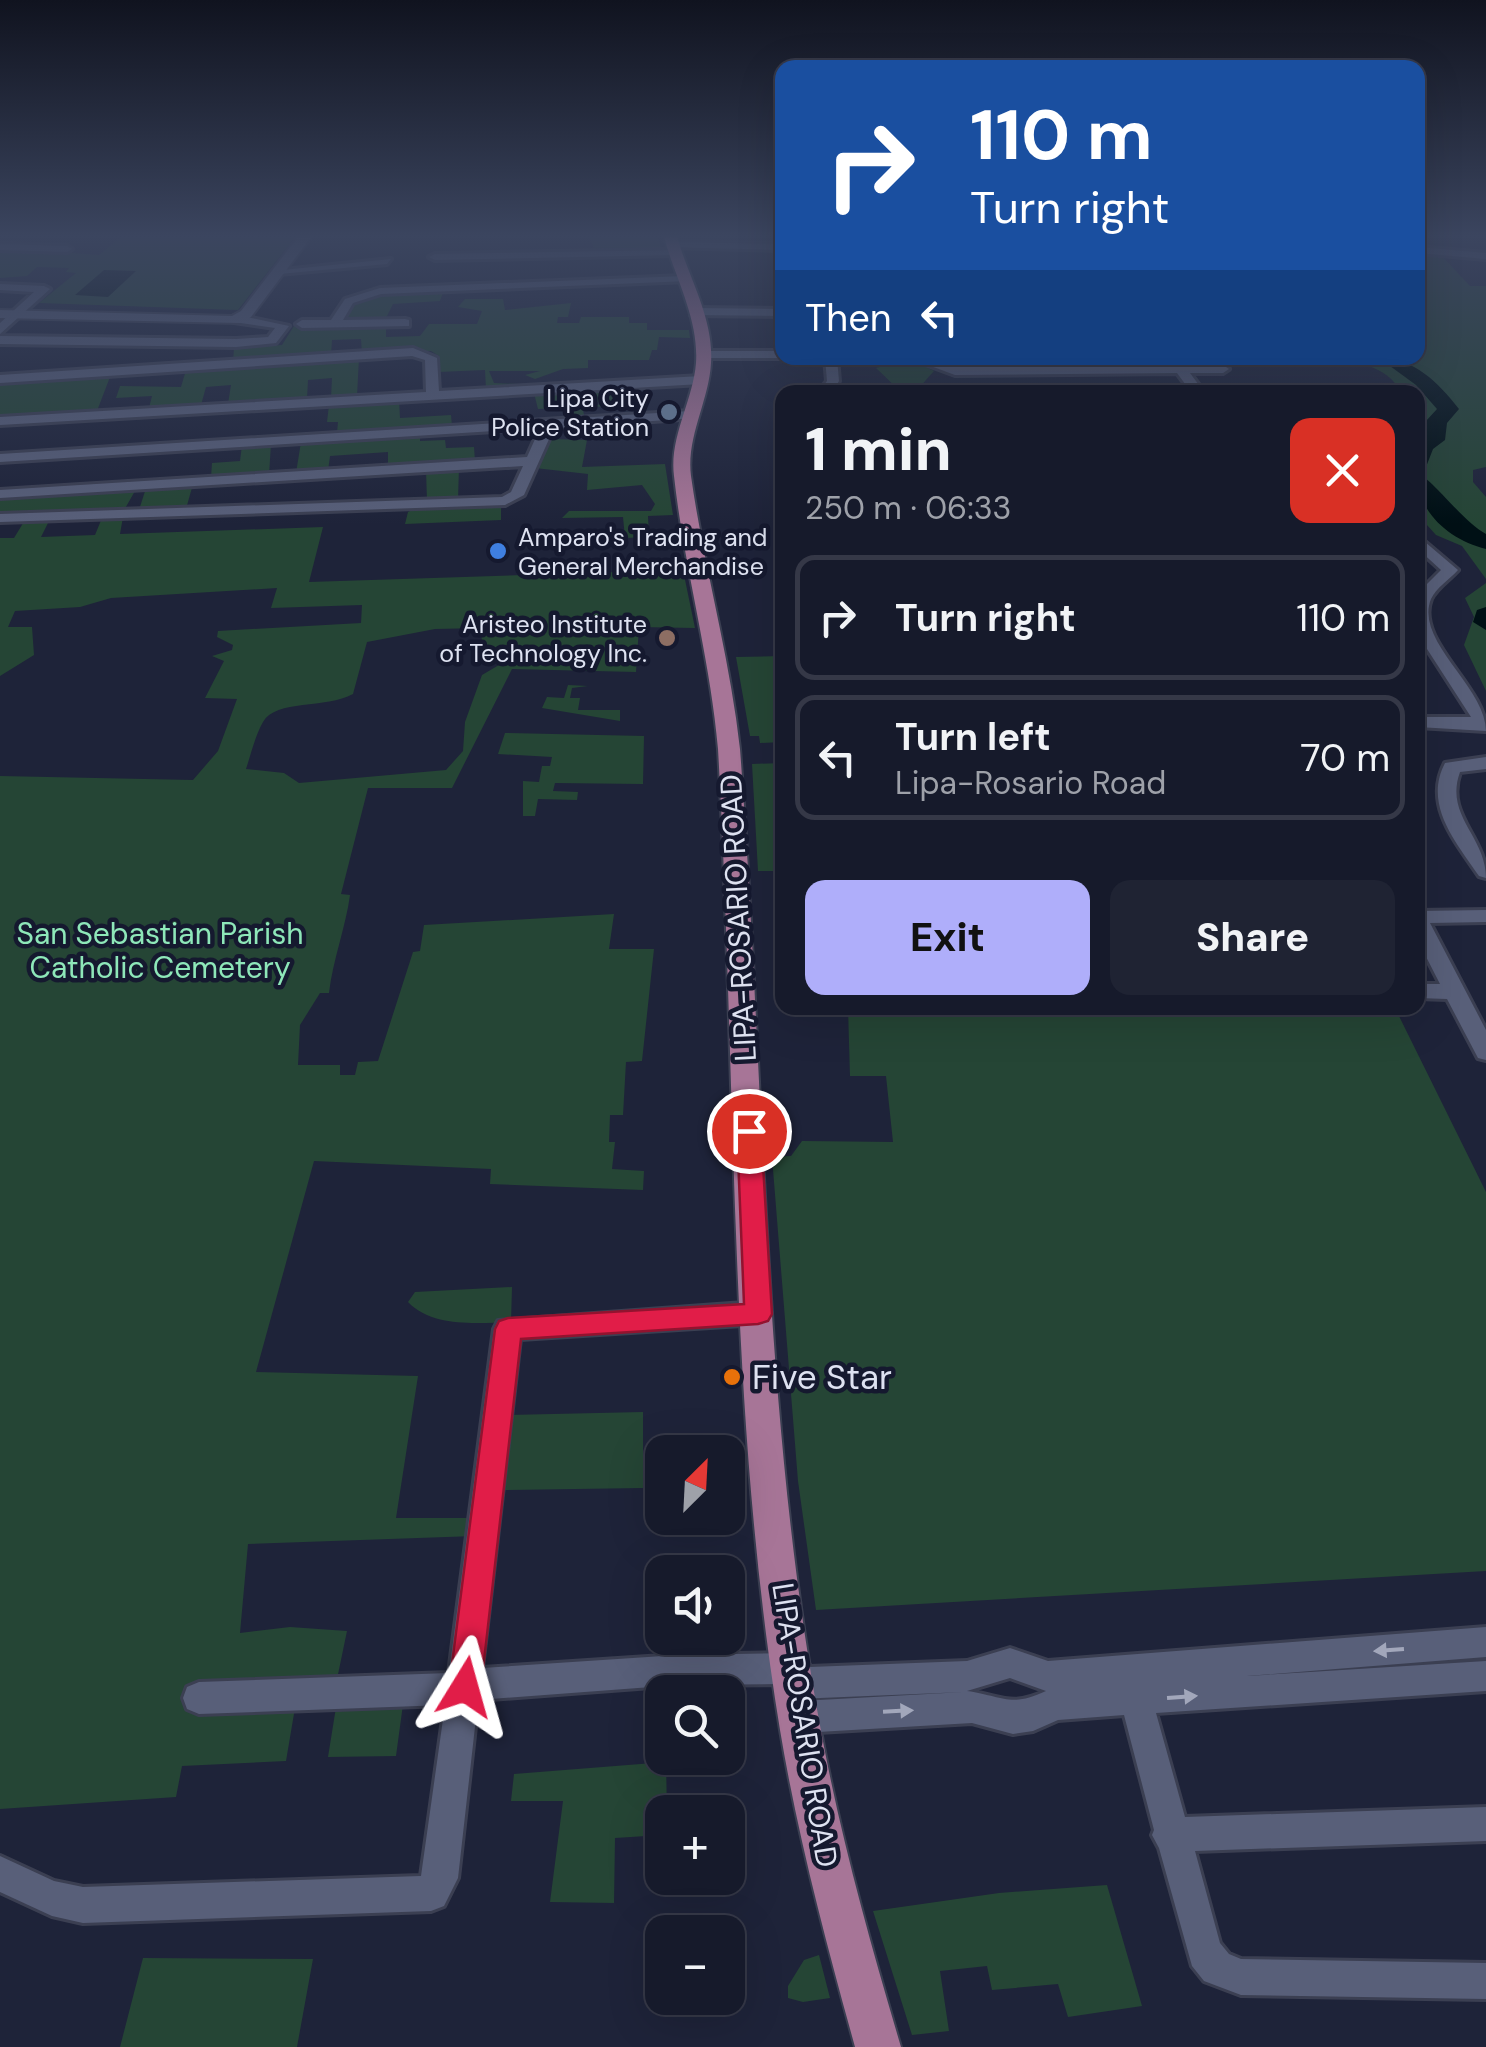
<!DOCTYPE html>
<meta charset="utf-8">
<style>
body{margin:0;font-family:"DM Sans",sans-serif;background:#1f2333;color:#f1f3f6;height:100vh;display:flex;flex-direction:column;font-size:38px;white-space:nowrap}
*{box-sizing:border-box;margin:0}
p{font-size:32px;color:#9ea1a9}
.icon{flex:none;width:55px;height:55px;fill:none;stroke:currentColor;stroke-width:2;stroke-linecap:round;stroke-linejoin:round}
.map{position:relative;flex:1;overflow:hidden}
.details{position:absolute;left:775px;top:385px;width:650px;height:630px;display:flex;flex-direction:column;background:#161a2b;border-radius:20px;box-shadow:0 10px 40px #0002,0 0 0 2px #353847}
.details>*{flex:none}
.banner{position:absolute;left:775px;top:60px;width:650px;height:305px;border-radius:20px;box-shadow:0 10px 40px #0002,0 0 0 2px #353847;background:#1a4fa0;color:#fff;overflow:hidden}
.needle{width:65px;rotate:24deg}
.controls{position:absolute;left:645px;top:1435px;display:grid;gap:20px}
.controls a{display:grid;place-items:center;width:100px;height:100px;border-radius:20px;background:#161a2b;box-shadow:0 10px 40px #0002,0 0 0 2px #353847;font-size:50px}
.pin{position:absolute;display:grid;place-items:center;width:85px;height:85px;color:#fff;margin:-42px;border:5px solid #fff;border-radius:50%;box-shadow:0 2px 10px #0007}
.me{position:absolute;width:110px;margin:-55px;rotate:8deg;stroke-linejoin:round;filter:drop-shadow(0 0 8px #0008)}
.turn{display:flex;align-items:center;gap:35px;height:210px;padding:0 30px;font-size:45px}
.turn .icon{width:130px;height:130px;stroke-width:2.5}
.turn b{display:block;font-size:70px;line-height:85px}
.then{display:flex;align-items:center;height:95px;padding:0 30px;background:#0003;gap:20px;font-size:38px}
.round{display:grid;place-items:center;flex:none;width:105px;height:105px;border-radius:20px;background:#1f2333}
.overview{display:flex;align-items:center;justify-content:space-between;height:170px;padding:0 30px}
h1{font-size:60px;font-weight:800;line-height:75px}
.button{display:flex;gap:20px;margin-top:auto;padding:20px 30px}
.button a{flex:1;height:115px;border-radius:20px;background:#afaefa;color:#111;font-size:40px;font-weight:800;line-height:115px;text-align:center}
.button a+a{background:#1f2333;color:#f1f3f6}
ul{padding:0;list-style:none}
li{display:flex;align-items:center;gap:30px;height:125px;margin:0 20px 15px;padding:0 10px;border:5px solid #353847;border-radius:20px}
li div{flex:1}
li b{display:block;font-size:38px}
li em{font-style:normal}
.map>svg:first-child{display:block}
.green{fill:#254535;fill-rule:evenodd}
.water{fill:#001015}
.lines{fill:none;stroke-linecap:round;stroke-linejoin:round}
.river{fill:#001015;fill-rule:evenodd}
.minor-casing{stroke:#3b3f52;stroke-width:6}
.tertiary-casing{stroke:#3b3f52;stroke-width:4}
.primary-casing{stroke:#3b3f52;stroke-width:4}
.minor{fill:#585f79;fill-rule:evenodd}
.tertiary{fill:#585f79;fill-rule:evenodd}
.primary{fill:#a77597;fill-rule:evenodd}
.oneway{fill:#a2a7bb}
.route{fill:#e11d48;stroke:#92132f;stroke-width:2.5}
.service-dot{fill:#5c6f8a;stroke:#15192f;stroke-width:4}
.shop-dot{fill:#3f7fe0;stroke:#15192f;stroke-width:4}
.education-dot{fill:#8d6e63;stroke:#15192f;stroke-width:4}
.food-dot{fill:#e8710a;stroke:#15192f;stroke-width:4}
.labels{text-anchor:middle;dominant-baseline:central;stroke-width:9;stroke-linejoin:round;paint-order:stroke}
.far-poi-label{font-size:25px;fill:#dee2f1;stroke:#15192f;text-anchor:end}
.street-label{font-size:30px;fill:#dee2f1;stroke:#15192f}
.park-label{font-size:30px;fill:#8ee7b9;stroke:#15192f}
.near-poi-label{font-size:35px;fill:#dee2f1;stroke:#15192f;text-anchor:start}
</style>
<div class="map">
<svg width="1486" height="2047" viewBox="0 0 1486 2047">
<rect width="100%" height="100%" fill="#1e2339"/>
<!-- green -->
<path class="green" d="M 121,237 L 295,237 L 238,310 L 39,303 L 76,273 L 66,272 L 69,268 L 37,267 L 27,276 L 0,278 L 0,252 L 7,248 L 99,255 Z
M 507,237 L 658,237 L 662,251 L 595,252 L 590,238 Z
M 1418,252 L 1440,254 L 1470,286 L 1486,286 L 1486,467 L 1473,470 L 1473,482 L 1486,497 L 1486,579 L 1462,546 L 1436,535 L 1418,515 L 1418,392 L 1401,392 C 1387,365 1354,361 1328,358 L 1418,358 Z
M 444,290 L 440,301 L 393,304 L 385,320 L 346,320 L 356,301 L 374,294 Z
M 465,299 L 503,299 L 505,310 L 571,303 L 568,317 L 558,317 L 557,323 L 579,323 L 581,317 L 629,317 L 629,323 L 647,323 L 647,330 L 689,330 L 690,338 L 659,337 L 657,350 L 652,350 L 649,360 L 588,360 L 588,368 L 563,369 L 535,379 L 525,375 L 540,371 L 489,371 L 494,383 L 542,385 L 486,389 L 485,370 L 438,372 L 439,356 L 431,351 L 362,353 L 361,339 L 332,340 L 331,355 L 233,362 L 234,348 L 282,345 L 294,326 L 378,325 L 377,329 L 386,329 L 386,337 L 420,336 L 429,324 L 477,324 L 482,311 L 458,307 Z
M 359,358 L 357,396 L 331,398 L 332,378 L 308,380 L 307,399 L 228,404 L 231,385 L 206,387 L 201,405 L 149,408 L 152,396 L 116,398 L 120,386 L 181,387 L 186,370 Z
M 911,359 L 934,371 L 917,390 L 899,390 L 876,368 Z
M 110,377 L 97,411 L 0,418 L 0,381 Z
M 631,388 L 628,398 L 614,401 L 623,406 L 590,407 L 604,403 L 580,400 L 585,418 L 568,419 L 565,408 L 538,409 L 534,393 Z
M 399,400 L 400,418 L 451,415 L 452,426 L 337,433 L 338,422 L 327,422 L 329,405 Z
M 420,434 L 420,441 L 445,440 L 446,448 L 474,447 L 475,461 L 388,466 L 388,452 L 330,456 L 328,471 L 296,473 L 301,442 Z
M 549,439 L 587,440 L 582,467 L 665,464 L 673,515 L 648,516 L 649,537 L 625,538 L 623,517 L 562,518 L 569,511 L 651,511 L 655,504 L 642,485 L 587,490 L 588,474 L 535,468 Z
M 271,444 L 269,475 L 211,478 L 212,463 L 240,461 L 242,445 Z
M 459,467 L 458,500 L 427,501 L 426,470 Z
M 193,484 L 186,509 L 139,510 L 146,488 Z
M 135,491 L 123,512 L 0,515 L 0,497 Z
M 501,504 L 501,520 L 405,524 L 408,512 L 420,506 Z
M 123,517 L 120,534 L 323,527 L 309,582 L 683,570 L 695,628 L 639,627 L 636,672 L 512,669 L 452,788 L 368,788 L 341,894 L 350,895 C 346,926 333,959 329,993 L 320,993 L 300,1025 L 298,1065 L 340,1065 L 340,1075 L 355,1075 L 358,1062 L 378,1061 L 413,952 L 420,951 L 424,925 L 614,914 L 609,949 L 654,949 L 642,1061 L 626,1062 L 623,1115 L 610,1115 L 609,1142 L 615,1142 L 612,1169 L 644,1171 L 643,1190 L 490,1184 L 491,1169 L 314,1161 L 256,1372 L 418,1376 L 396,1518 L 477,1518 L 475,1536 L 248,1544 L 240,1633 L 290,1627 L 347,1631 L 336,1684 L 296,1702 L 286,1761 L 182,1766 L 176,1797 L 0,1809 L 0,776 L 193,780 L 218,751 L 237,699 L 205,698 L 224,661 L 212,656 L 232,650 L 233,645 L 217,637 L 218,631 L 361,623 L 362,605 L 271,608 L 277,588 L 111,598 L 80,607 L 15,611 L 8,627 L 32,627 L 34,655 L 0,676 L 0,538 L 14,538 L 25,520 L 50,519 L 41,537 L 95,535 L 102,518 ZM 481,628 L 482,643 L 500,656 L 499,665 L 482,675 L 465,722 L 463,751 L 446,770 L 299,783 L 284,773 L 246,769 C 251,754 255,736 263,722 C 276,699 326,709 353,694 L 367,642 L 435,629 Z
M 1486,583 L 1486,691 L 1464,645 L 1474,617 L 1465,598 Z
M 782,656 L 782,742 L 760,743 L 759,736 L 750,736 L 736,657 Z
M 568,685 L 588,686 L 572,688 L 570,698 L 580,698 L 578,710 L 620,710 L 620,721 L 542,708 L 547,697 L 564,698 Z
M 505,733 L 644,736 L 643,784 L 555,783 L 553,791 L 578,792 L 577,800 L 538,799 L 535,816 L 523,816 L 523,781 L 539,782 L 542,766 L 550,766 L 552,757 L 498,754 Z
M 782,763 L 782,871 L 758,871 L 752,764 Z
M 848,1008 L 1395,1008 L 1486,1192 L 1486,1571 L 816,1610 L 798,1481 L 772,1157 L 791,1156 L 802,1141 L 893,1142 L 886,1076 L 850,1076 Z
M 512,1287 L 511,1322 C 478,1323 433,1328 408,1302 L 415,1292 Z
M 643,1412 L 643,1488 L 503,1490 L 507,1415 Z
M 404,1697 L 396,1756 L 328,1757 L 337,1701 Z
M 666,1762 L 667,1812 L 662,1812 L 662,1835 L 615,1838 L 614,1903 L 550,1902 L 563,1801 L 511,1801 L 514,1774 Z
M 1107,1885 L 1142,2006 L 1068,2017 L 1058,1984 L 992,1990 L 987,1966 L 940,1971 L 949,2031 L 912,2035 L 873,1911 L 999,1893 Z
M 819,1955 L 830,1998 L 803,2002 L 788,1998 L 788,1986 L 804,1960 Z
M 143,1958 L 313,1959 L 297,2047 L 120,2047 Z"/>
<!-- water -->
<path class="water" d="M 104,270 L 136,271 L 108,297 L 75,295 Z"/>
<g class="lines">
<!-- river -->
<path class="river" d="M 1379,358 C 1414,358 1438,382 1459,409 L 1447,423 L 1445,440 L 1433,449 L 1426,467 L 1418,468 L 1418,440 L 1424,437 L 1426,421 L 1437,409 L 1416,385 Z
M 1418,474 C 1432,478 1462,521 1486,534 L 1486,549 C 1450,540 1416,512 1418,474 Z
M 1486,607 L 1486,630 L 1473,622 L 1477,610 Z"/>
<defs>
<path id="minor" d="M 672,242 L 782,244 L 782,250 L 668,247 Z
M 0,244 L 67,246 L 72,249 L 67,252 L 0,250 Z
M 1418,247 L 1486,253 L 1486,259 L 1418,253 Z
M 678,250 L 674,255 L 435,260 L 429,257 L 435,254 Z
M 391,259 L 387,264 L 279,274 L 273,271 Z
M 684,276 L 688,281 L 381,294 L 353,303 L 343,320 L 405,319 L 409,320 L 409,326 L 302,328 L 296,324 L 302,320 L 331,320 L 345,299 L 380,288 Z
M 0,284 L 44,286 L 50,289 L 0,334 L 0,323 L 34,292 L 0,290 Z
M 695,308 L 782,309 L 782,316 L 691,315 L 691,309 Z
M 238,315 L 289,326 L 276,343 L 236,347 L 0,344 L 0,336 L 236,339 L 268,337 L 275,328 L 234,322 L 234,316 Z
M 413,348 L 437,358 L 439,391 L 701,376 L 707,380 L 701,384 L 0,425 L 0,417 L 426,392 L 425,360 L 412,356 L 0,383 L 0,375 Z
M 704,351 L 782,351 L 782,358 L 787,358 L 700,358 L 700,352 Z
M 825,358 L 837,358 L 839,381 L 832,392 L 820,390 L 827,381 Z
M 909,358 L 926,358 L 956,367 L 1223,365 L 1229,369 L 1223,373 L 1190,373 L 1204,392 L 1191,392 L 1177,373 L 955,375 Z
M 690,411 L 695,412 L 695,418 L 554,428 L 524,495 L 505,505 L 0,522 L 0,514 L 502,497 L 511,492 L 523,466 L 0,498 L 0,490 L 527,457 L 540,428 L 0,462 L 0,454 Z
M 1418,536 L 1458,570 C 1450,579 1436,588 1431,599 C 1414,641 1486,687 1486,731 L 1418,727 L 1418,717 L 1471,717 L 1418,635 L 1418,593 L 1441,570 L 1418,549 Z
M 1486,757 L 1486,769 L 1460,772 C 1444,816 1486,836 1486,878 L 1479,876 C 1456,842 1423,805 1445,763 Z
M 1486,910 L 1486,922 L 1430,923 L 1486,1030 L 1486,1060 L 1478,1058 L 1447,999 L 1418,998 L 1418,984 L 1440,984 L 1418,941 L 1418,911 Z
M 758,1302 L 767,1305 L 771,1313 L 767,1321 L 758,1324 L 520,1339 L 482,1668 L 678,1655 L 794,1653 L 805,1657 L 810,1667 L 967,1661 L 1010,1648 L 1048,1661 L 1486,1627 L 1486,1657 L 1247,1676 L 1486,1661 L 1486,1691 L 1156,1713 L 1185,1817 L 1486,1807 L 1486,1841 L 1195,1851 L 1220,1943 L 1229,1954 L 1241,1959 L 1486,1963 L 1486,1999 L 1241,1995 L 1204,1981 L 1192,1966 L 1159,1848 L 1152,1835 L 1154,1830 L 1124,1715 L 1058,1720 L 1033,1731 L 1013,1734 L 972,1723 L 801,1733 L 789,1728 L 785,1717 L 789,1706 L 801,1701 L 964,1692 L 796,1699 L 785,1694 L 780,1684 L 678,1685 L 478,1700 L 458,1878 L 444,1906 L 431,1911 L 83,1923 L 52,1916 L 0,1892 L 0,1856 L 54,1881 L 83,1887 L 421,1876 L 445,1705 L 199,1714 L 187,1709 L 183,1698 L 187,1687 L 199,1682 L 449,1673 L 494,1329 L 498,1321 ZM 1010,1678 L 1046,1691 C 1010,1708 1003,1696 967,1691 Z"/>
<path id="tertiary" d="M 298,237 L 311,237 L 251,317 L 240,323 L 0,318 L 0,310 L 232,316 L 241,311 Z"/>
<path id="primary" d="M 664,237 L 677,237 C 689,278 714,319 711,363 C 709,401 686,437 691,476 C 704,568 730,657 740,749 C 765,1074 761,1411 821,1731 C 841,1839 870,1942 901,2047 L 855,2047 C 826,1942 798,1838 780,1730 C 727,1408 737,1075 718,749 C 710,657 684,567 674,476 C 669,437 693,401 696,363 C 699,319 675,278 664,237 Z"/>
</defs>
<!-- minor casing -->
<use href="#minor" class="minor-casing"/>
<!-- tertiary casing -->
<use href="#tertiary" class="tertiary-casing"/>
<!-- primary casing -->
<use href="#primary" class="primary-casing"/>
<!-- minor -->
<use href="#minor" class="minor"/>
<!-- tertiary -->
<use href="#tertiary" class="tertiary"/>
<!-- primary -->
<use href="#primary" class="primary"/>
</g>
<!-- one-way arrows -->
<defs><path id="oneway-solid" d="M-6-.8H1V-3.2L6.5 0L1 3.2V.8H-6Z" transform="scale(2.5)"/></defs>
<g class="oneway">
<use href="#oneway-solid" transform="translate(1389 1650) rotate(176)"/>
<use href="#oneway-solid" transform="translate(1182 1697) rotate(-4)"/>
<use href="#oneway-solid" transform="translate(898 1711) rotate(-3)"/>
</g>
<!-- sky -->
<linearGradient id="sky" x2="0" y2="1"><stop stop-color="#10131f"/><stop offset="0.45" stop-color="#3b455f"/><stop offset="1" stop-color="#3b455f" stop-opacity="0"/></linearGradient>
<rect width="1486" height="524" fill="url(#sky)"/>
<!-- route -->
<path class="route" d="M 749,1122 L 761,1131 L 772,1314 L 768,1321 L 758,1324 L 521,1339 L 481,1687 L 477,1698 L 465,1703 L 453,1698 L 449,1687 L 495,1329 L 499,1321 L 508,1318 L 744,1304 L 737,1131 Z"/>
<!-- markers -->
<circle class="service-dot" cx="669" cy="412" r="10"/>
<circle class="shop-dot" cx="498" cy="551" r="10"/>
<circle class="education-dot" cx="667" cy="638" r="10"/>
<circle class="food-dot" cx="732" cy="1377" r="10"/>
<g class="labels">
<!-- far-poi labels -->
<g class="far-poi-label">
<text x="649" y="398">Lipa City<tspan x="649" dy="29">Police Station</tspan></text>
<text x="518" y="537" text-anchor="start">Amparo's Trading and<tspan x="518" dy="29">General Merchandise</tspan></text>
<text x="647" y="624">Aristeo Institute<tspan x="647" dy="29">of Technology Inc.</tspan></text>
</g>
<!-- street labels -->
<g class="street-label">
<text transform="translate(738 918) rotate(-93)">LIPA-ROSARIO ROAD</text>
<text transform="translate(805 1725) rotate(81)">LIPA-ROSARIO ROAD</text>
</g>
<!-- park labels -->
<g class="park-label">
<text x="160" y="933">San Sebastian Parish<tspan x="160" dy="34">Catholic Cemetery</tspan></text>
</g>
<!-- near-poi labels -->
<g class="near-poi-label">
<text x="752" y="1377">Five Star</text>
</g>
</g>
</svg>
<div class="controls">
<a><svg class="needle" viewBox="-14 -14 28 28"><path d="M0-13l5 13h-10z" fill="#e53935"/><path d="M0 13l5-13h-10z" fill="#9ea1a9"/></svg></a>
<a><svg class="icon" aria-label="sound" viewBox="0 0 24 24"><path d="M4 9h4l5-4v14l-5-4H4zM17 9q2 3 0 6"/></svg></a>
<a><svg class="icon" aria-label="search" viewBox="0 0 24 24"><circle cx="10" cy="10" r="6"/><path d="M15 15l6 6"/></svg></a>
<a>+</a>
<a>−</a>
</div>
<div class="pin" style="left:749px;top:1131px;background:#d93025"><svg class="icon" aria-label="arrive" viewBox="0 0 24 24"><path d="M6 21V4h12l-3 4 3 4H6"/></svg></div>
<svg class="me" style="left:465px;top:1687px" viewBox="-20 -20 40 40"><path d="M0-17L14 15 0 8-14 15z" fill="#e11d48" stroke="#fff" stroke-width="4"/></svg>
<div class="banner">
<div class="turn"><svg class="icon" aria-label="right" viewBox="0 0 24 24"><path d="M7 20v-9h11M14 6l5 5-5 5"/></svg><div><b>110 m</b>Turn right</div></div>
<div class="then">Then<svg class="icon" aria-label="left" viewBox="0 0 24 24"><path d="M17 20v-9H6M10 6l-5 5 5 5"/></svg></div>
</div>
<section class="details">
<div class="overview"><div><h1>1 min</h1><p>250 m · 06:33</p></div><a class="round" style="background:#d93025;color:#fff"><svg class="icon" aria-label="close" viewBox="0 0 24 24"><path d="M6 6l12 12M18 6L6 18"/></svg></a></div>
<ul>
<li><svg class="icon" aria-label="right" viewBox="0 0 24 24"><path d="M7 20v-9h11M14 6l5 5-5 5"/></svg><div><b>Turn right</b></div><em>110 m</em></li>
<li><svg class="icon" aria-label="left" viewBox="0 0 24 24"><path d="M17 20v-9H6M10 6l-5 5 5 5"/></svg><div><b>Turn left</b><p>Lipa-Rosario Road</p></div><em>70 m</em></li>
</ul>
<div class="button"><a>Exit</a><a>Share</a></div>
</section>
</div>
